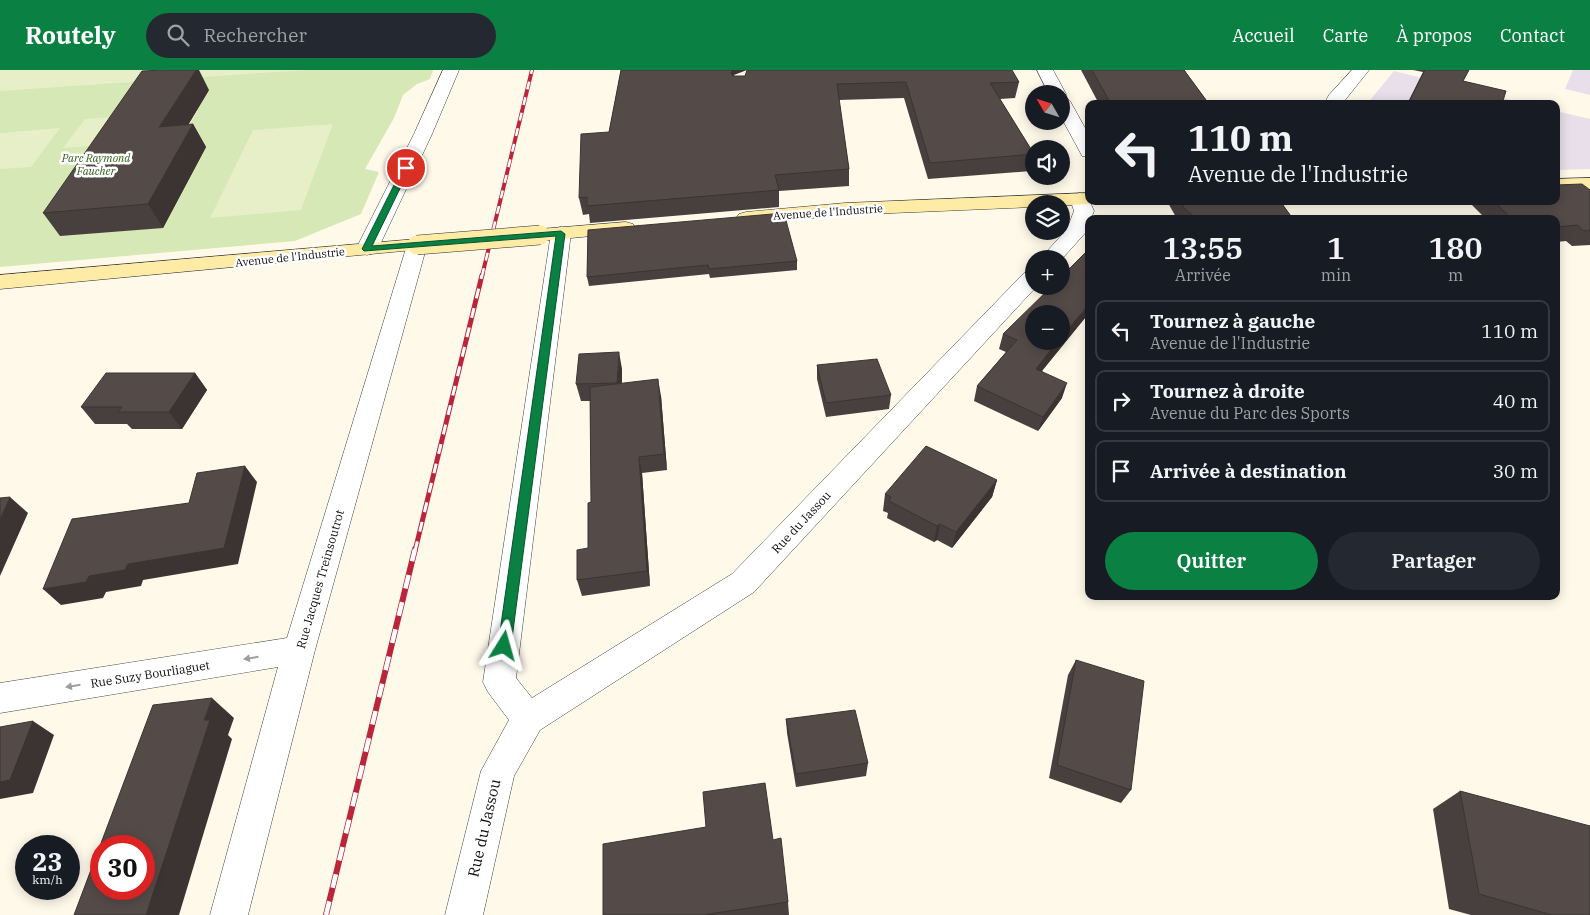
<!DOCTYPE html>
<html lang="fr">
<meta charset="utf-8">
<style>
body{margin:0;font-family:"IBM Plex Serif",serif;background:#242831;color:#f1f3f6;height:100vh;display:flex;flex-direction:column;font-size:19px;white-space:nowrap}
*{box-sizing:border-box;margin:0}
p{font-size:16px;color:#9ea1a6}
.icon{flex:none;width:28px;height:28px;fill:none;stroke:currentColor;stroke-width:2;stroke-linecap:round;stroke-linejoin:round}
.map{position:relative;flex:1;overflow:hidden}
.drawer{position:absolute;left:1085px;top:145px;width:475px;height:385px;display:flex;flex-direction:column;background:#171b24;border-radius:10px;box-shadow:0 2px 12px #0003}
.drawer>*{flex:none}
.banner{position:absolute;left:1085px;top:30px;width:475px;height:105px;border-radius:10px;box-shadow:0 2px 12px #0003;background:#171b24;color:#f1f3f6;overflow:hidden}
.needle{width:32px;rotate:309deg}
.buttons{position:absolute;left:1025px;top:15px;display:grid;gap:10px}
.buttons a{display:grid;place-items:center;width:45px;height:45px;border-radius:50%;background:#171b24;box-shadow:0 2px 12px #0003;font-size:25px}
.speed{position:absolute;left:15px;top:765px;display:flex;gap:10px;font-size:25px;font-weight:700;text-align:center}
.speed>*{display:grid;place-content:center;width:65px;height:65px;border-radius:50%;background:#171b24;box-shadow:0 2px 12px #0003;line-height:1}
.speed small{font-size:12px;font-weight:400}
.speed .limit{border:8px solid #d22;background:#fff;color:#111}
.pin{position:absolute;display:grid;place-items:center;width:42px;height:42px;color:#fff;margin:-21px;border:2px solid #fff;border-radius:50%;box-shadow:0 1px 5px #0007}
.me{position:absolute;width:55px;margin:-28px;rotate:8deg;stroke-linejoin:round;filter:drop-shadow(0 0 4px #0008)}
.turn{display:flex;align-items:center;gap:18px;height:105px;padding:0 20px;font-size:22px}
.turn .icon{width:65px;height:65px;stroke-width:2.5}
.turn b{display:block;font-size:35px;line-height:42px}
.eta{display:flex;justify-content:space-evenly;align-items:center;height:85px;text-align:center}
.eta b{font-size:30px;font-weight:600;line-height:35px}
.button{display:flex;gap:10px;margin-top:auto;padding:10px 20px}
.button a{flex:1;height:58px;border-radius:30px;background:#0b8043;color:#fff;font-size:20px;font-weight:600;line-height:58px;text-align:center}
.button a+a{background:#242831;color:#f1f3f6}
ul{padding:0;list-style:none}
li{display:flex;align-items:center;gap:15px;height:62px;margin:0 10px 8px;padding:0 10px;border:2px solid #363941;border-radius:10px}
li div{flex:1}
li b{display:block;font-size:19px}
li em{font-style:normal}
header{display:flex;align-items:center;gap:30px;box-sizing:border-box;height:70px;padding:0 25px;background:#0b8043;color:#fff}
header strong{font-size:24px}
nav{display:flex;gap:28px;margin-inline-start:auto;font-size:18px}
.search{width:350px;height:45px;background:#242831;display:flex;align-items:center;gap:12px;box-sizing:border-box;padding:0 18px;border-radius:28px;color:#9ea1a6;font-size:19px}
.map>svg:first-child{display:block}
.industrial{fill:#e8dfeb}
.green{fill:#d5e8b5}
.pitch{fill:#e6efc7}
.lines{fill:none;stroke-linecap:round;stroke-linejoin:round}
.street-casing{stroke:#3f3f3f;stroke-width:1}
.secondary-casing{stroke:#2e2e2e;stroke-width:1}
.street{fill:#fff;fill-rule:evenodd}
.secondary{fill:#feeba6;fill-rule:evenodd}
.rail-far2-casing{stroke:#ba253c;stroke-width:4}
.rail-far1-casing{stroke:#ba253c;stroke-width:5}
.rail-casing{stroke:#ba253c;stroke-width:6}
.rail-far2{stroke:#fff;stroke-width:2.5;stroke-dasharray:8;stroke-linecap:butt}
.rail-far1{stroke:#fff;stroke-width:3;stroke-dasharray:10;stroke-linecap:butt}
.rail{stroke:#fff;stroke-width:4.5;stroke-dasharray:14;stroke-linecap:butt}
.secondary-bridge-casing{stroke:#2e2e2e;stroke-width:20;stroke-linecap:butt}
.secondary-bridge{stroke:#feeba6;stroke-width:19}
.wall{fill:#48403e}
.shaded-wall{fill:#3b3432}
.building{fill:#544b48;stroke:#3b3432;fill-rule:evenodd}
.oneway{fill:#9e9e9e}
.route{fill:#0b8043;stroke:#07532c}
.labels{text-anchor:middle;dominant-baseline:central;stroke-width:5;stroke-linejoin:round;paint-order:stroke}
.far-park-label{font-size:11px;font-style:italic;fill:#33621d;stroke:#fff}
.far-street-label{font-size:11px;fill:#0c0c0c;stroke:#fff}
.street-label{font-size:12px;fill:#0c0c0c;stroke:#fff}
.near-street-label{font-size:15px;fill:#0c0c0c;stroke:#fff}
</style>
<header>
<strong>Routely</strong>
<div class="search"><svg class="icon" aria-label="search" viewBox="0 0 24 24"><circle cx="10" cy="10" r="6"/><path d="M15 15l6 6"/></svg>Rechercher</div>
<nav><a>Accueil</a><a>Carte</a><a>À propos</a><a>Contact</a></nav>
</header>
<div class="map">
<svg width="1590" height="845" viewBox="0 0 1590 845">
<rect width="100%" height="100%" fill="#fff9ea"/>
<!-- industrial -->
<path class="industrial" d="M 1573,0 L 1590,0 L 1590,25 L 1565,19 Z
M 1394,1 L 1527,34 L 1367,34 Z
M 1556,41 L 1590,49 L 1590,99 L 1556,100 Z"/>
<!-- green -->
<path class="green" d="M 0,0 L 433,0 L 430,9 L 417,14 L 403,25 L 394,48 L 365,99 L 379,102 L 361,144 L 295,171 L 0,197 Z"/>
<!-- pitch -->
<path class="pitch" d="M 0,0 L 306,0 L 0,21 Z
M 198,41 L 181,69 L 63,78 L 85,49 Z
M 333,54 L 301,140 L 210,148 L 253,60 Z
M 60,58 L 31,97 L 0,99 L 0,63 Z"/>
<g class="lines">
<defs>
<path id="street" d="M 443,0 L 459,0 L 432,64 L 378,179 L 374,183 L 367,185 L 360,183 L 356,179 L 414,64 Z
M 1037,0 L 1053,0 L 1066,24 L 1065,27 L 1070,31 L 1089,65 L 1089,87 L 1082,86 L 1080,82 L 1061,47 L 1061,24 L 1049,24 Z
M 1352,0 L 1369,0 L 1342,34 L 1324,34 L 1329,25 Z
M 1080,123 L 1087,125 L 1094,141 L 1091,149 L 1089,149 L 1087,161 L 1061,190 L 1040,189 L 1067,159 L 1074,141 L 1070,129 L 1073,125 Z
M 561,157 L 568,159 L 571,163 L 516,608 L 532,628 L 732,504 L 1026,201 L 1034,199 L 1034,216 L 1037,216 L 754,522 L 540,660 L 514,706 L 483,845 L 445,845 L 481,701 L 509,650 L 488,622 L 483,612 L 551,163 L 554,159 Z
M 417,169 L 424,171 L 427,175 L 315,580 L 248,845 L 210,845 L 278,597 L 0,643 L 0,613 L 287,568 L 407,175 L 410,171 Z"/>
<path id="secondary" d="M 1590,108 L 1590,120 L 1556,121 L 1556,109 Z
M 1089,123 L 1089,131 L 1097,131 L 1096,133 L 1061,136 L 1061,134 L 1034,134 L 1034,137 L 845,145 L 746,154 L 739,152 L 736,148 L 739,144 L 746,142 L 845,133 Z
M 626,152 L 633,154 L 636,158 L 633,162 L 540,171 L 533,169 L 530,165 L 533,161 L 540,159 Z
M 417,169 L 424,171 L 427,175 L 424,179 L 0,219 L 0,205 Z"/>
</defs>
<!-- street casing -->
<use href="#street" class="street-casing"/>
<!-- secondary casing -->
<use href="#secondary" class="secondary-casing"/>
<!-- street -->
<use href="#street" class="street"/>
<!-- secondary -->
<use href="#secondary" class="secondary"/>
<defs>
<path id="rail-far2" d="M 482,206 L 532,0"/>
<path id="rail-far1" d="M 415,481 L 482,205"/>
<path id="rail" d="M 326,845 L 415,479"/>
</defs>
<!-- rail-far2 casing -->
<use href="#rail-far2" class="rail-far2-casing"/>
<!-- rail-far1 casing -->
<use href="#rail-far1" class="rail-far1-casing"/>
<!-- rail casing -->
<use href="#rail" class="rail-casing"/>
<!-- rail-far2 -->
<use href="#rail-far2" class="rail-far2"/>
<!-- rail-far1 -->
<use href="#rail-far1" class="rail-far1"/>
<!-- rail -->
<use href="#rail" class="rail"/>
<defs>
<path id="secondary-bridge" d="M 417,175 L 540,165"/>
</defs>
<!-- secondary-bridge casing -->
<use href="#secondary-bridge" class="secondary-bridge-casing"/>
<!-- secondary-bridge -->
<use href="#secondary-bridge" class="secondary-bridge"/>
</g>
<!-- wall -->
<path class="wall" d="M 621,0 L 734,5 L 734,6 L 1019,12 L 1015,28 L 1000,29 L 1034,84 L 1031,101 L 928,109 L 904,28 L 839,30 L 849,99 L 849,116 L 779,121 L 779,137 L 590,153 L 589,144 L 583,145 L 579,128 L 609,62 Z
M 1081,0 L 1184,0 L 1209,34 L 1099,34 Z
M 1413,0 L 1469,0 L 1463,11 L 1502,34 L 1407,34 L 1423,2 Z
M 209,20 L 188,55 L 193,54 L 206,77 L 163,158 L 60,166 L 43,143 Z
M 1590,120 L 1590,175 L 1572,176 L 1566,171 L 1556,172 L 1556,149 L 1486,149 L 1472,135 L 1474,131 L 1556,131 Z
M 1167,131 L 1280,131 L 1293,149 L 1177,149 Z
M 588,160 L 797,191 L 797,200 L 710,208 L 709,204 L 589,216 L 587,207 Z
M 1089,243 L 1042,301 L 1062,328 L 1038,361 L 974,331 L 977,316 L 1006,282 L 999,279 L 1003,264 Z
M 817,295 L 891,325 L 889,339 L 826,347 L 817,309 Z
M 622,299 L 622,314 L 661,326 L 667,400 L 642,403 L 650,516 L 582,526 L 577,510 L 588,478 L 591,432 L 590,331 L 581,331 L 576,314 Z
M 195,303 L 207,320 L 182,359 L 132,359 L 127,354 L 95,354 L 81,337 Z
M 997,410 L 992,427 L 952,478 L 937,470 L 934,472 L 887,448 L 888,443 L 883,441 L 885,424 Z
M 1076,590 L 1131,720 L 1121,733 L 1049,708 L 1068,605 Z
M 786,649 L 868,693 L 866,706 L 796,717 L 787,663 Z
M 1460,721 L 1590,845 L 1471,845 L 1449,839 L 1433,739 Z
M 773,770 L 788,832 L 789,845 L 603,845 Z"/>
<!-- shaded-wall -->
<path class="shaded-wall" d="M 196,0 L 199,0 L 209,20 L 173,80 L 159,57 Z
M 731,0 L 747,0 L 734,5 L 731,18 Z
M 193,54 L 206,77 L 163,158 L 148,134 Z
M 1089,234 L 1089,243 L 1032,313 L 1036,299 L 1058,271 L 1061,271 L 1061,268 Z
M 619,282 L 622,299 L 621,330 L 617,313 Z
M 195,303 L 207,320 L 182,359 L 169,342 Z
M 658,309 L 661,326 L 667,400 L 664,384 Z
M 1067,313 L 1062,328 L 1038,361 L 1043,347 Z
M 639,387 L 642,403 L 650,516 L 647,501 Z
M 245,396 L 257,412 L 238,494 L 143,510 L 141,516 L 106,522 L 103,528 L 61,535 L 43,519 L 89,506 Z
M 997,410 L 992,427 L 952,478 L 956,462 Z
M 10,427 L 28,443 L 0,506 L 0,449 Z
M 940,454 L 937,470 L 934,472 L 937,456 Z
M 212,628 L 234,648 L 228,665 L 232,669 L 179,845 L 146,845 L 204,650 Z
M 33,651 L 54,665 L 33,723 L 0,729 L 0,712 Z"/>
<!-- building -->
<path class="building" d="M 164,0 L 196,0 L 159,57 L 193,54 L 148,134 L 43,143 L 142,1 Z
M 621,0 L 731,0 L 730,2 L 733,6 L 745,6 L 747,0 L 1012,0 L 1019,12 L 990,13 L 1034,84 L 930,93 L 906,12 L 837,14 L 849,99 L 775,105 L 779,120 L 587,136 L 587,127 L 579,128 L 581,64 L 609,62 Z
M 1092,0 L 1184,0 L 1209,34 L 1111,34 Z
M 1425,0 L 1469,0 L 1463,11 L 1506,21 L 1502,34 L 1408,34 Z
M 1582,114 L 1590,120 L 1590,160 L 1584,161 L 1578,155 L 1556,157 L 1556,149 L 1512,149 L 1494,131 L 1556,131 L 1556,115 Z
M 1181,131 L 1280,131 L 1293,149 L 1197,149 L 1184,138 Z
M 784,143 L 797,191 L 709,199 L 708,195 L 587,207 L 588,160 Z
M 1085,183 L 1089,185 L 1089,234 L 1061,268 L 1061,244 L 1034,244 L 1034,271 L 1058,271 L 1036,299 L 1067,313 L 1043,347 L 977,316 L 1017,270 L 1003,264 L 1052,216 L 1061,216 L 1061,207 Z
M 619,282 L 617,313 L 576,314 L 579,284 Z
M 877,289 L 891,325 L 826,333 L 817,295 Z
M 106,303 L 195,303 L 169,342 L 118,342 L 122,337 L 81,337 Z
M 658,309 L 664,384 L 639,387 L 647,501 L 577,510 L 577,480 L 588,478 L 588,433 L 591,432 L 590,317 Z
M 926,376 L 997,410 L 956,462 L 940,454 L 937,456 L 889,431 L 891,427 L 885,424 Z
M 245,396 L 224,478 L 128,494 L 125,500 L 89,506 L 86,512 L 43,519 L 72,449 L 189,433 L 197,403 Z
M 10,427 L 0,449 L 0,428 Z
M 1076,590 L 1144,611 L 1131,720 L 1057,695 Z
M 212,628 L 204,650 L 210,650 L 146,845 L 74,845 L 153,635 ZM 101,776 L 144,776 L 144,819 L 101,819 Z
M 855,640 L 868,693 L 796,704 L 786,649 Z
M 33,651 L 10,710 L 0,712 L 0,657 Z
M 765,713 L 773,770 L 781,768 L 788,832 L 703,845 L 603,845 L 603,774 L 706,757 L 703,722 Z
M 1460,721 L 1590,756 L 1590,845 L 1552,845 L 1479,824 Z"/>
<!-- one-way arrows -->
<defs><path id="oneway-solid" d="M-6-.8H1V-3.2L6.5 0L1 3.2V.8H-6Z" transform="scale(1.25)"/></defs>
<g class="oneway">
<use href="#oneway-solid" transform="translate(251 588) rotate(171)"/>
<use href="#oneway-solid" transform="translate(73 616) rotate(171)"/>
</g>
<!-- route -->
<path class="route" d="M 403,97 L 410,98 L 372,176 L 561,161 L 565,164 L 511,576 L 509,580 L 504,582 L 500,580 L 498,576 L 556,166 L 364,181 L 362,179 Z"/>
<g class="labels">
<!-- far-park labels -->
<g class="far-park-label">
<text x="96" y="88">Parc Raymond<tspan x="96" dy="13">Faucher</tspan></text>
</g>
<!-- far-street labels -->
<g class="far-street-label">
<text transform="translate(828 142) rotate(-4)">Avenue de l'Industrie</text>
<text transform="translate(290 187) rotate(-6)">Avenue de l'Industrie</text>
</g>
<!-- street labels -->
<g class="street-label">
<text transform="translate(801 452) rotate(-47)">Rue du Jassou</text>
<text transform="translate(320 509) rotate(-74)">Rue Jacques Treinsoutrot</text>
<text transform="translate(150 604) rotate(-9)">Rue Suzy Bourliaguet</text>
</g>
<!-- near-street labels -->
<g class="near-street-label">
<text transform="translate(484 758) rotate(-77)">Rue du Jassou</text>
</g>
</g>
</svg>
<div class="buttons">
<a><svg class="needle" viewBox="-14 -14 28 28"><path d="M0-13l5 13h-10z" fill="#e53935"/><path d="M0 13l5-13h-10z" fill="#9ea1a6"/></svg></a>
<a><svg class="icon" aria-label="sound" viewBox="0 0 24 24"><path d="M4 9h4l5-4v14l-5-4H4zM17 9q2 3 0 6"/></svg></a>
<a><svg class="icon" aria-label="layers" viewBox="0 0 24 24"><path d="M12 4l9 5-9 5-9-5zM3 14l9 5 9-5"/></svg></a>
<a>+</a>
<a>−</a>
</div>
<div class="speed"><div>23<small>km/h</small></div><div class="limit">30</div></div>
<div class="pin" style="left:406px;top:98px;background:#d93025"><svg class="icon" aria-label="arrive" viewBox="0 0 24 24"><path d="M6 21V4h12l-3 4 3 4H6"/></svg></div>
<svg class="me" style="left:504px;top:576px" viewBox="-20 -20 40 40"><path d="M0-17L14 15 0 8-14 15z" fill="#0b8043" stroke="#fff" stroke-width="4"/></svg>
<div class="banner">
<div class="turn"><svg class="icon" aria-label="left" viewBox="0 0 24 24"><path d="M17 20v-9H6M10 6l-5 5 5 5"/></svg><div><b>110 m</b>Avenue de l'Industrie</div></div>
</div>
<section class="drawer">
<div class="eta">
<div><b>13:55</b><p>Arrivée</p></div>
<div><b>1</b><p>min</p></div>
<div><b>180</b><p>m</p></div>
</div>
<ul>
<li><svg class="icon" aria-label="left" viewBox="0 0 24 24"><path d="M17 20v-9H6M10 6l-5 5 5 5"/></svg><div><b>Tournez à gauche</b><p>Avenue de l'Industrie</p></div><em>110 m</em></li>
<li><svg class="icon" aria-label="right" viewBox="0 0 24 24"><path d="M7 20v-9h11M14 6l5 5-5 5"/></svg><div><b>Tournez à droite</b><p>Avenue du Parc des Sports</p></div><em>40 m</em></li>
<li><svg class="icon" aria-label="arrive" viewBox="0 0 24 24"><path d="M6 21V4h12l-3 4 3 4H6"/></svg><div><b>Arrivée à destination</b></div><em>30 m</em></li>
</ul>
<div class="button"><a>Quitter</a><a>Partager</a></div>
</section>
</div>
